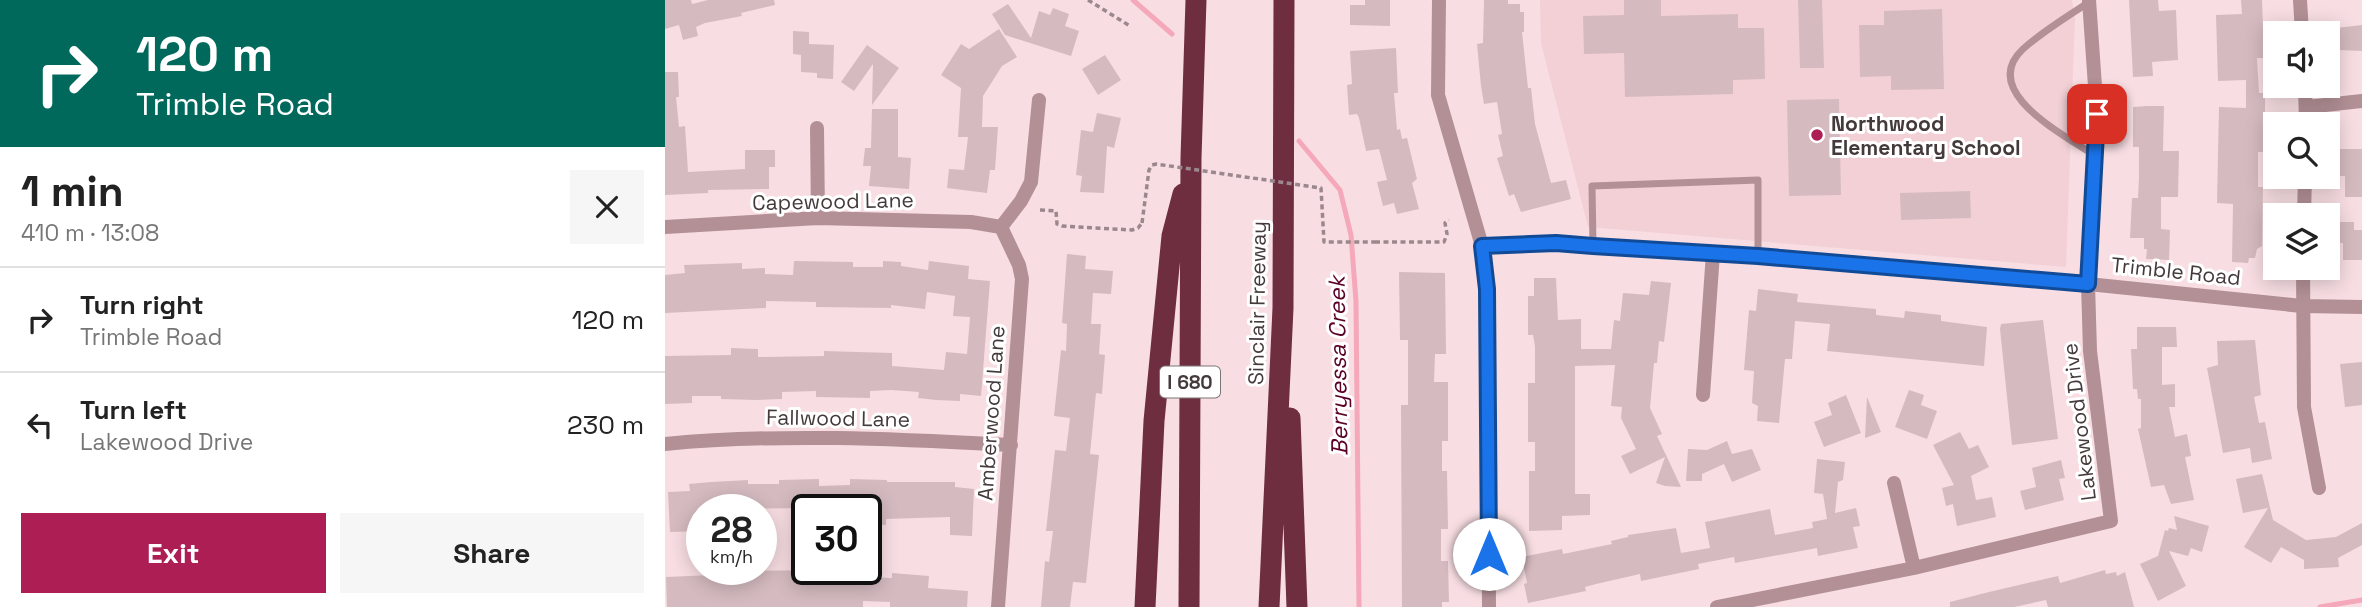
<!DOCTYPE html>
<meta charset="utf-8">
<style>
body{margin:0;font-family:"Space Grotesk",sans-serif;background:#f6f6f6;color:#222;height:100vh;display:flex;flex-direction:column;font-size:26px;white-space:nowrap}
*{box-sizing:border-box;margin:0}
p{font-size:23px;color:#767676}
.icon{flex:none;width:38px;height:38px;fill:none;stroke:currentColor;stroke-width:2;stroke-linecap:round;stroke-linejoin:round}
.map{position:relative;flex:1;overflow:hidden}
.sheet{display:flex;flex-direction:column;background:#fff;width:665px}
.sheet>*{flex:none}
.guide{background:#00695c;color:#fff;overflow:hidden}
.fabs{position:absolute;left:1598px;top:21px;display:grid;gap:14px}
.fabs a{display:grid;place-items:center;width:77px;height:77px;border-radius:0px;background:#fff;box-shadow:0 4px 18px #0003;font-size:35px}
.speed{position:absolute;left:21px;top:494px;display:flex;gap:14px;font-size:35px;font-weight:700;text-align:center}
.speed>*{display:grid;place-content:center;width:91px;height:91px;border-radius:50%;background:#fff;box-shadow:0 4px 18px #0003;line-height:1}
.speed small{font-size:18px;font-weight:400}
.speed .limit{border:4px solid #111;border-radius:10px;background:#fff;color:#111}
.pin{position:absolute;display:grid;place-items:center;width:60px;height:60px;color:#fff;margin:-30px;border-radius:14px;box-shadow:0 4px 10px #0006}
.me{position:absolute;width:77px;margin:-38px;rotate:0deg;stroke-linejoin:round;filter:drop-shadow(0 0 5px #0008)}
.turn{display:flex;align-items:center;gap:24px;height:147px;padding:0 21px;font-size:32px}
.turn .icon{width:91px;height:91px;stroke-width:2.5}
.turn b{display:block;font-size:49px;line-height:60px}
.round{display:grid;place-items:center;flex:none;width:74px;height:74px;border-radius:0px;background:#f6f6f6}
.headline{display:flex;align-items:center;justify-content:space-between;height:119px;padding:0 21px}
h1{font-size:42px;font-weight:600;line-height:52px}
.primary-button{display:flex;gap:14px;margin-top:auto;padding:14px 21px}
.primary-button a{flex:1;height:80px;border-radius:0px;background:#ad1e54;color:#fff;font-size:28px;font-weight:600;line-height:80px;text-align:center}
.primary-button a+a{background:#f6f6f6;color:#222}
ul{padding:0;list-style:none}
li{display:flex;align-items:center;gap:21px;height:105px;padding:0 21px;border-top:2px solid #e0e0e0}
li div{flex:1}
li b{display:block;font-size:26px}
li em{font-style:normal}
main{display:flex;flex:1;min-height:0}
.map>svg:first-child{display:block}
.built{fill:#f2d0d6}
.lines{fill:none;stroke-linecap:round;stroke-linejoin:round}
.stream{stroke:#f5a8b9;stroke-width:5}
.building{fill:#d5bbc0}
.path{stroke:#9a888c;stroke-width:3.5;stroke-dasharray:5 3.5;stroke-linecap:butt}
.service{stroke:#b29096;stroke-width:7}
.minor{stroke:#b29096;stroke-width:14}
.tertiary{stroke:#b29096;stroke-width:14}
.motorway{stroke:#6e2e40;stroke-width:21}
.path-bridge{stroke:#9a888c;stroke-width:3.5;stroke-dasharray:5 3.5;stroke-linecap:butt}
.route-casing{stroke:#114b97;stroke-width:18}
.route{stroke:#1a73e8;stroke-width:12}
.poi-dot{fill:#ad1e54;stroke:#fff;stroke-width:2.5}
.labels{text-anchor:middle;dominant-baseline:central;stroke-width:6;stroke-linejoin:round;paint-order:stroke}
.shield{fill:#fff;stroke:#7c7576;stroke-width:2}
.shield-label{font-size:19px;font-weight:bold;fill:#443a3c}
.poi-label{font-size:21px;font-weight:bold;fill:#443a3c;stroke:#fff;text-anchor:start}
.street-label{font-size:21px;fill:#443a3c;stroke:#fff}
.water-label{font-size:23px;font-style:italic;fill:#5b0026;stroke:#fff}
</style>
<main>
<section class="sheet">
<div class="guide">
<div class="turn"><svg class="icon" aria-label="right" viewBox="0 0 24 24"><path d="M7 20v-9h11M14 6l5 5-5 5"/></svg><div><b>120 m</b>Trimble Road</div></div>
</div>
<div class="headline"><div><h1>1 min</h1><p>410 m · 13:08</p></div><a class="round"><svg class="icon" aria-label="close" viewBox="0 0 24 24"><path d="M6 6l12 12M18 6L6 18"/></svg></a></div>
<ul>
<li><svg class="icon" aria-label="right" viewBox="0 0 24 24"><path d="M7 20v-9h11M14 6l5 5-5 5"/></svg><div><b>Turn right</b><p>Trimble Road</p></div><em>120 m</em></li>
<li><svg class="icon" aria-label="left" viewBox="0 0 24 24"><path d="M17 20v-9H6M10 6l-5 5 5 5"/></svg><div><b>Turn left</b><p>Lakewood Drive</p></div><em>230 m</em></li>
</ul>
<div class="primary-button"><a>Exit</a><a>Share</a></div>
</section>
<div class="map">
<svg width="1697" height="607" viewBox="0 0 1697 607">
<rect width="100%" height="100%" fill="#f8dee3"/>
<!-- built -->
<path class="built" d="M 875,0 L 1407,0 L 1410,18 L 1401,267 L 923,227 L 876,43 Z"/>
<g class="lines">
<!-- stream -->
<path class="stream" d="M 468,0 L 507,34
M 634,141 L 675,190 L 686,235 L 691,301 L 694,607
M 1655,607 L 1697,600"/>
</g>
<!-- building -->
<path class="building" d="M 0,0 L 26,0 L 27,4 L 43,0 L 109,0 L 110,5 L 76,13 L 77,16 L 40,23 L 31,27 L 33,36 L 18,40 L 14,25 L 0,29 Z
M 700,0 L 725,0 L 725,26 L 685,25 L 685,5 L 700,5 Z
M 819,0 L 843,0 L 843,4 L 855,4 L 855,12 L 859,12 L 859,32 L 857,32 L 863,88 L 866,88 L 870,124 L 886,183 L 901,180 L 906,199 L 856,212 L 849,194 L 844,196 L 832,158 L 838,156 L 833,135 L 837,134 L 832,102 L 819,104 L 816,86 L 812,44 L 818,43 Z
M 959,0 L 996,0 L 996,16 L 1073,14 L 1073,28 L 1099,28 L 1100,79 L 1068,80 L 1068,94 L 960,97 L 959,53 L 919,54 L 918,16 L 959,15 Z
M 1133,0 L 1157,0 L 1159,68 L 1135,68 Z
M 1464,0 L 1493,0 L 1494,11 L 1511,10 L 1513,60 L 1487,62 L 1488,76 L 1468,77 Z
M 1576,0 L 1597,0 L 1599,58 L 1592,58 L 1594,93 L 1600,93 L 1600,152 L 1593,152 L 1593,187 L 1598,187 L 1597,246 L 1592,249 L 1590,258 L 1584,258 L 1583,263 L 1567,262 L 1568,204 L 1552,203 L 1554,107 L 1581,108 L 1581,80 L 1553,81 L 1551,15 L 1577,14 Z
M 343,4 L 366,38 L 374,11 L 385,15 L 388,8 L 404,14 L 400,26 L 414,31 L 406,56 L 340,35 L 327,14 Z
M 1277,9 L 1279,89 L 1226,90 L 1226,76 L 1195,77 L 1194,25 L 1219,25 L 1219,11 Z
M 1697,25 L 1697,51 L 1674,50 L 1671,28 Z
M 334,29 L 352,57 L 337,66 L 318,96 L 317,127 L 333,127 L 330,170 L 325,170 L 322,193 L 282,188 L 284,169 L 299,170 L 303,137 L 293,137 L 296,88 L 276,75 L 296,44 L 304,49 Z
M 128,31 L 144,32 L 144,44 L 169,45 L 168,79 L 152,78 L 152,73 L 136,72 L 136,55 L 128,54 Z
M 202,45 L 234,68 L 207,105 L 208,64 L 189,91 L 176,82 Z
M 731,48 L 733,93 L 729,93 L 732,130 L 735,129 L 737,139 L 742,138 L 752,179 L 747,183 L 754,209 L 732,214 L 729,203 L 718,206 L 712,182 L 722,180 L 714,149 L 701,151 L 694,118 L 692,114 L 684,115 L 682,85 L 687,84 L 685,51 Z
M 440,55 L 456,80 L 433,95 L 417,69 Z
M 0,72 L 13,72 L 14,97 L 11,97 L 14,127 L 20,126 L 23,172 L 80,169 L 80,150 L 110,150 L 110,167 L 104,167 L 104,189 L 43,190 L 43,193 L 0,195 Z
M 1174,99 L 1176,195 L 1124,196 L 1122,100 Z
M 1482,106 L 1499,106 L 1498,151 L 1514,151 L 1513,197 L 1496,197 L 1496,229 L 1505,230 L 1504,260 L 1481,259 L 1482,249 L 1479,249 L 1479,238 L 1465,238 L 1467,198 L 1473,198 L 1474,177 L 1474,147 L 1468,147 L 1468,107 Z
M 207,109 L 233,109 L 233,157 L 246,158 L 244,189 L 204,186 L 206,166 L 198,166 L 200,148 L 206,148 Z
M 432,113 L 456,118 L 449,148 L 442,146 L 439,193 L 415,192 L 417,176 L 411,175 L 416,130 L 428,132 Z
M 1674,149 L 1697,149 L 1697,197 L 1680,197 L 1680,176 L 1674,176 Z
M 1305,191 L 1306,218 L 1236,220 L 1235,193 Z
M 1673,222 L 1689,222 L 1689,230 L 1697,230 L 1697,260 L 1678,260 L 1678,243 L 1673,243 Z
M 402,254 L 421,256 L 420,269 L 448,271 L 446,294 L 428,293 L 426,324 L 436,324 L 434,354 L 440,355 L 437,394 L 431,393 L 425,454 L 434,455 L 421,583 L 408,582 L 405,607 L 376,607 L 380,561 L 384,562 L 388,531 L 381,531 L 390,450 L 401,451 L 405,418 L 389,416 L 396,350 L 401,351 L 402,324 L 397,323 Z
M 129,261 L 188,262 L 188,267 L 218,267 L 218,261 L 236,262 L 236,266 L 263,270 L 264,261 L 304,266 L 303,279 L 325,281 L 316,396 L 295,394 L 295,401 L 271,400 L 253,398 L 254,392 L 226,390 L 205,391 L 205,398 L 151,397 L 151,391 L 117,392 L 117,399 L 92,400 L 56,399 L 56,396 L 27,396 L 27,403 L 0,404 L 0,356 L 66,355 L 66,348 L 93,349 L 93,357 L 159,356 L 159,351 L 227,353 L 227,366 L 279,370 L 281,352 L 302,354 L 305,317 L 288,316 L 290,296 L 262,292 L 260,309 L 226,305 L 226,308 L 151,307 L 151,302 L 101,301 L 101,308 L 0,313 L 0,275 L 20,273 L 19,265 L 77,263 L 77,269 L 100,268 L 100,274 L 128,275 Z
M 734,272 L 780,273 L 781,354 L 770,354 L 769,382 L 783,382 L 783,441 L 777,441 L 777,471 L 782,471 L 783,529 L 776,529 L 776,561 L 783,561 L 784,602 L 777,602 L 777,607 L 737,607 L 736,405 L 743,405 L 743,340 L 735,340 Z
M 869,278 L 891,278 L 893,320 L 916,319 L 916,349 L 946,349 L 949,320 L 955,321 L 958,293 L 984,295 L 986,281 L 1006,283 L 999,342 L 994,341 L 992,363 L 989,363 L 985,408 L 997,434 L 992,436 L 1016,487 L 1000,486 L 991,483 L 1000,457 L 965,474 L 956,456 L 971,449 L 956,418 L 957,407 L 946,406 L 950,365 L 910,366 L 910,494 L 925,494 L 925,515 L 897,516 L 897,530 L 864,531 L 864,471 L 870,471 L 870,442 L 863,442 L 863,383 L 870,383 L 870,346 L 868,335 L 863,335 L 863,296 L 869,296 Z
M 1093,289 L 1133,294 L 1132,302 L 1211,309 L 1211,315 L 1239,318 L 1240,311 L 1276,315 L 1276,321 L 1322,327 L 1319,366 L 1162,351 L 1165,324 L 1130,321 L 1127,359 L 1120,359 L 1114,423 L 1092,421 L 1093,406 L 1087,403 L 1089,371 L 1079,370 L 1084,310 L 1091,311 Z
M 1378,320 L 1393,439 L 1347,445 L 1335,329 L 1336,324 Z
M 1472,327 L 1511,327 L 1512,347 L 1497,347 L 1497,385 L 1510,384 L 1510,407 L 1504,407 L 1510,437 L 1522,434 L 1526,456 L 1520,457 L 1529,500 L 1506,504 L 1499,485 L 1486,487 L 1473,429 L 1476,428 L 1476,399 L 1473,399 L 1472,389 L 1468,389 L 1466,349 L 1472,349 Z
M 1590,340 L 1596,395 L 1589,397 L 1594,423 L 1600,422 L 1607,459 L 1587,463 L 1585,448 L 1558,453 L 1542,368 L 1553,365 L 1552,341 Z
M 1697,362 L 1697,405 L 1680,407 L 1675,364 Z
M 1244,390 L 1259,395 L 1256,405 L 1272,411 L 1262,439 L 1230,427 Z
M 1181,395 L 1196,433 L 1159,447 L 1149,422 L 1167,415 L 1163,403 Z
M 1202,397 L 1216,432 L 1200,438 Z
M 1295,432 L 1304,449 L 1313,445 L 1324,467 L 1306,476 L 1311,500 L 1327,497 L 1331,517 L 1292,526 L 1288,504 L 1281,506 L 1277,488 L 1289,485 L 1268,445 Z
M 1062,441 L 1067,454 L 1087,449 L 1096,470 L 1067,482 L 1059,464 L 1037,474 L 1037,481 L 1021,481 L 1023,449 L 1042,450 Z
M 1152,459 L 1180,462 L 1178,480 L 1173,482 L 1170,513 L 1191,508 L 1195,526 L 1188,527 L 1193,548 L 1153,556 L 1152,548 L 1070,563 L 1069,557 L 1033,564 L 1034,569 L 976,581 L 975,574 L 931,584 L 920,587 L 921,591 L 863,603 L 859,584 L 862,583 L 857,557 L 897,549 L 898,554 L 947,544 L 946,541 L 963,537 L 963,535 L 1011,528 L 1016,553 L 1045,548 L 1040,522 L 1105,509 L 1110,535 L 1148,528 L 1147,522 L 1162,519 L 1158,494 L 1149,493 Z
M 1396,460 L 1400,478 L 1394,479 L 1399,500 L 1360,510 L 1355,491 L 1371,487 L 1367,468 Z
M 1597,474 L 1608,520 L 1641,540 L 1671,537 L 1697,523 L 1697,545 L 1673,558 L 1674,567 L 1639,569 L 1639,560 L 1616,547 L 1606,563 L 1579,547 L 1603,508 L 1578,513 L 1571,479 Z
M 154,479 L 154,486 L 185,485 L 185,479 L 222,480 L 222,482 L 290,482 L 290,487 L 309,489 L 307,536 L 285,535 L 285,517 L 221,519 L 221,525 L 201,524 L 201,509 L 156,508 L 37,509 L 37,531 L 5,532 L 3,492 L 25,491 L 24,484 L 46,482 L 83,480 L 83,484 L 114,484 L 114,480 Z
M 1509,516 L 1544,526 L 1537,552 L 1526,548 L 1523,556 L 1504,551 L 1521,586 L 1493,601 L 1475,564 L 1493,556 L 1500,530 L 1503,531 L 1504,528 L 1512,530 Z
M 47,569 L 85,569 L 85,571 L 156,570 L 156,575 L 227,578 L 227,573 L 264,576 L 263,588 L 303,591 L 302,607 L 225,607 L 225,602 L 198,601 L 198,607 L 2,607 L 1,577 L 47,575 Z
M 1440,570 L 1441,574 L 1451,572 L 1452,576 L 1460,572 L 1469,607 L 1383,607 L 1381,600 L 1349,607 L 1285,607 L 1285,602 L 1324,592 L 1393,576 L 1395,583 Z"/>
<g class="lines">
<!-- path -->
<path class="path" d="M 423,0 L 465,26
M 375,210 L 391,211 L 392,224 L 397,226 L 467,230 L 473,228 L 477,223
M 710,242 L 779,242 L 782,234 L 780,223 L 784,220"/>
<!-- service -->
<path class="service" d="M 1424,2 C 1402,17 1378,31 1358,49 C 1312,92 1402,136 1430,156
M 928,245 L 927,186 L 1093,180 L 1093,256"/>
<!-- minor -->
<path class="minor" d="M 774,0 L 773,95 L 817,246 L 822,289 L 824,607
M 1635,0 L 1637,33
M 1640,86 L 1641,124
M 1642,107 L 1697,101
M 152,128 L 153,218
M 1639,215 L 1640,177
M 0,227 L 153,218 L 306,222 L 336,227
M 336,227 L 356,201 L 366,182 L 374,100
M 1638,268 L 1639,407 L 1654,488
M 1038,395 L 1048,253
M 0,444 C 115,433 230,439 346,445
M 1229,483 L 1249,568
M 333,607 L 357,279 L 354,265 L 336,227
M 1052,607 L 1249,568 L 1446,521 L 1425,351 L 1423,284"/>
<!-- tertiary -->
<path class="tertiary" d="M 817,246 L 891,243 L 1093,256 L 1423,284 L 1637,306 L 1697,307
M 1423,284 L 1432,115 L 1424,0"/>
<!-- motorway -->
<path class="motorway" d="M 625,418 L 632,607
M 480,607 L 489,421 L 507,236 L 518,194
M 524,607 L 526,158 L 531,0
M 604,607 L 618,308 L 619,0"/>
<!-- path-bridge -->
<path class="path-bridge" d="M 477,223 L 484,170 L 487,165 L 491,164 L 656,188 L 659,242 L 710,242"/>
</g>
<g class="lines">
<defs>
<path id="route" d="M 824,554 L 822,289 L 817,246 L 891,243 L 928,246 L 1093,256 L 1423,284 L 1432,114"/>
</defs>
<!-- route casing -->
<use href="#route" class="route-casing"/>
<!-- route -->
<use href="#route" class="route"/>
</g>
<!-- markers -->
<circle class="poi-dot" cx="1152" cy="135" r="7"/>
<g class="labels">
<!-- shield labels -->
<rect class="shield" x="495" y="366.5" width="60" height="31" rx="5"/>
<g class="shield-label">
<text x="525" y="382">I 680</text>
</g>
<!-- poi labels -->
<g class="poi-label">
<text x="1166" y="123">Northwood<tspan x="1166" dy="24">Elementary School</tspan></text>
</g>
<!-- street labels -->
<g class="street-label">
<text transform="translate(168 201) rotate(-1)">Capewood Lane</text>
<text transform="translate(1511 271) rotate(6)">Trimble Road</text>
<text transform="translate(592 303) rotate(-89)">Sinclair Freeway</text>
<text transform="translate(326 413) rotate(-86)">Amberwood Lane</text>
<text transform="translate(173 418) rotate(1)">Fallwood Lane</text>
<text transform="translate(1414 422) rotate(-97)">Lakewood Drive</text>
</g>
<!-- water labels -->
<g class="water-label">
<text transform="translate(673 366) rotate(-91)">Berryessa Creek</text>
</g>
</g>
</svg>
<div class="fabs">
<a><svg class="icon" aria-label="sound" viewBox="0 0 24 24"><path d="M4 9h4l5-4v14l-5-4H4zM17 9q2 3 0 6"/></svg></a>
<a><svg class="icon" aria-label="search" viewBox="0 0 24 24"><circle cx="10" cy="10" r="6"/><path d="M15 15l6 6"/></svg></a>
<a><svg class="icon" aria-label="layers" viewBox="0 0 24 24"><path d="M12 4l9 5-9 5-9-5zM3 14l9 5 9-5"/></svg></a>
</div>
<div class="speed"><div>28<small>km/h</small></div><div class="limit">30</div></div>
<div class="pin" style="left:1432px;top:114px;background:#d93025"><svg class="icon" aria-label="arrive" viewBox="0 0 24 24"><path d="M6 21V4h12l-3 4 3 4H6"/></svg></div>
<svg class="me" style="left:824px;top:554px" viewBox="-20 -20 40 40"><circle r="19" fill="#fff"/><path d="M0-13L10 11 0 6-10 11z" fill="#1a73e8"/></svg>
</div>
</main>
